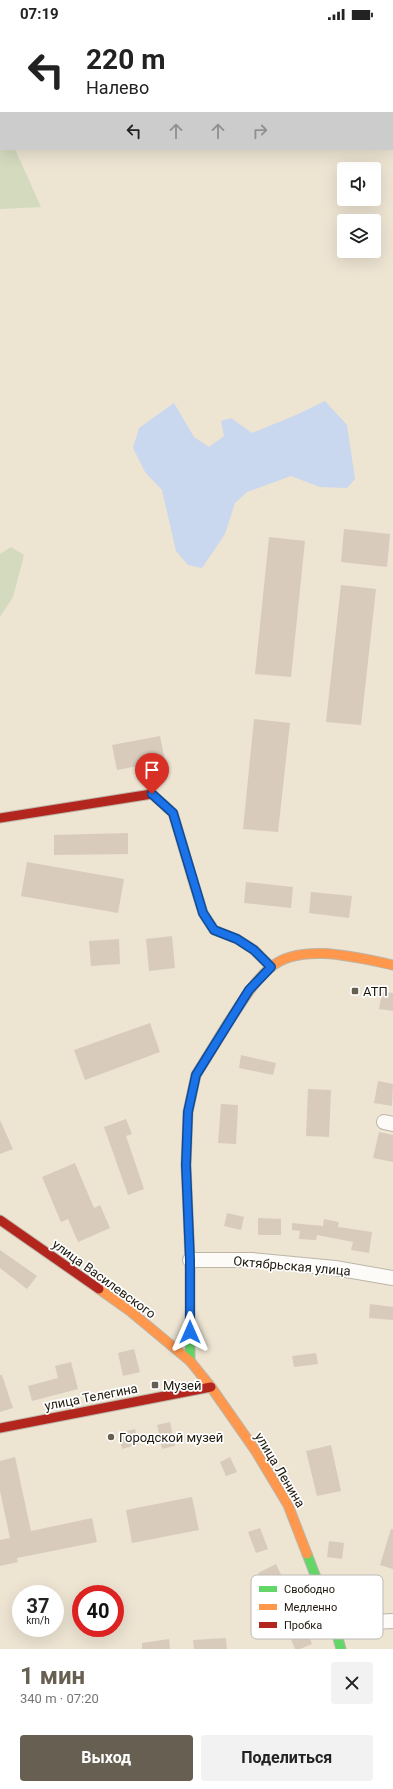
<!DOCTYPE html>
<html lang="ru">
<meta charset="utf-8">
<style>
body{margin:0;font-family:Roboto,sans-serif;background:#f2f2f2;color:#222;height:100vh;display:flex;flex-direction:column;font-size:15px;white-space:nowrap}
*{box-sizing:border-box;margin:0}
p{font-size:13px;color:#767676}
.icon{flex:none;width:22px;height:22px;fill:none;stroke:currentColor;stroke-width:2;stroke-linecap:round;stroke-linejoin:round}
.map{position:relative;height:1621px;overflow:hidden}
.sheet{display:flex;flex-direction:column;background:#fff;flex:1}
.sheet>*{flex:none}
.banner{position:absolute;left:0px;top:0px;width:393px;height:122px;box-shadow:0 4px 16px #0002;background:#fff;color:#222;overflow:hidden}
.controls{position:absolute;left:337px;top:134px;display:grid;gap:8px}
.controls a{display:grid;place-items:center;width:44px;height:44px;border-radius:4px;background:#fff;box-shadow:0 4px 16px #0002;font-size:20px}
.speed{position:absolute;left:12px;top:1557px;display:flex;gap:8px;font-size:20px;font-weight:700;text-align:center}
.speed>*{display:grid;place-content:center;width:52px;height:52px;border-radius:50%;background:#fff;box-shadow:0 4px 16px #0002;line-height:1}
.speed small{font-size:10px;font-weight:400}
.speed .limit{border:6px solid #d22;background:#fff;color:#111}
.pin{position:absolute;display:grid;place-items:center;width:34px;height:34px;color:#fff;margin:-41px -17px;border-radius:50% 50% 50% 0;rotate:-45deg;box-shadow:0 0 4px #0007}
.pin .icon{rotate:45deg}
.me{position:absolute;width:44px;margin:-22px;rotate:0deg;stroke-linejoin:round;filter:drop-shadow(0 0 3px #0008)}
.turn{display:flex;align-items:center;gap:14px;height:84px;padding:0 20px;font-size:18px}
.turn .icon{width:52px;height:52px;stroke-width:2.5}
.turn b{display:block;font-size:28px;line-height:34px}
.lanes{display:flex;align-items:center;height:38px;padding:0 20px;background:#0003;justify-content:center;gap:20px;direction:ltr}
.lanes .off{opacity:.35}
.round{display:grid;place-items:center;flex:none;width:42px;height:42px;border-radius:4px;background:#f2f2f2}
.overview{display:flex;align-items:center;justify-content:space-between;height:68px;padding:0 20px}
h1{font-size:24px;font-weight:700;line-height:30px;color:#676052}
.action{display:flex;gap:8px;margin-top:auto;padding:8px 20px}
.action a{flex:1;height:46px;border-radius:4px;background:#676052;color:#fff;font-size:16px;font-weight:700;line-height:46px;text-align:center}
.action a+a{background:#f2f2f2;color:#222}
.status{display:flex;justify-content:space-between;align-items:center;height:28px;padding:0 20px;background:#fff;direction:ltr}
.status svg{height:11px;fill:currentColor}
.map>svg:first-child{display:block}
.green{fill:#d3dabe}
.water{fill:#c9d7ef}
.building{fill:#d9cbbc}
.lines{fill:none;stroke-linecap:round;stroke-linejoin:round}
.street-casing{stroke:#bcb5a8;stroke-width:16}
.fast-casing{stroke:#bcb5a8;stroke-width:11}
.slow-casing{stroke:#bcb5a8;stroke-width:11}
.jam-casing{stroke:#bcb5a8;stroke-width:11}
.street{stroke:#fcfbf8;stroke-width:14}
.fast{stroke:#63d668;stroke-width:9}
.slow{stroke:#ff974d;stroke-width:9}
.jam{stroke:#b3261e;stroke-width:9}
.route-casing{stroke:#114b97;stroke-width:10}
.route{stroke:#1a73e8;stroke-width:7}
.poi-dot{fill:#676052;stroke:#fff;stroke-width:1.5}
.labels{text-anchor:middle;dominant-baseline:central;stroke-width:3.5;stroke-linejoin:round;paint-order:stroke}
.poi-label{font-size:13px;fill:#1f190d;stroke:#fff;text-anchor:start}
.street-label{font-size:13px;fill:#1f190d;stroke:#fff}
.key{fill:#fff;stroke:#bcbab6;stroke-width:1}
.key-label{font-size:11px;fill:#1f190d}
</style>
<div class="status"><b>07:19</b><svg viewBox="0 0 49 12"><path d="M0 12V9h3v3zM5 12V6h3v6zM10 12V3h3v9zM15 12V0h3v12zM26 1h20v11H26zM47 4h2v5h-2z"/></svg></div>
<div class="map">
<svg width="393" height="1621" viewBox="0 0 393 1621">
<rect width="100%" height="100%" fill="#ede4d2"/>
<!-- green -->
<path class="green" d="M 0,94 L 1,121 L 15,121 L 41,179 L 0,181 Z
M 11,519 L 24,527 L 13,569 L 0,589 L 0,526 Z"/>
<!-- water -->
<path class="water" d="M 325,373 L 347,397 L 355,451 L 347,460 L 320,459 L 291,448 L 247,464 L 235,475 L 225,506 L 202,540 L 188,537 L 176,523 L 162,462 L 145,444 L 133,420 L 139,400 L 174,375 L 194,409 L 209,419 L 224,408 L 221,393 L 231,390 L 252,405 L 296,387 Z"/>
<!-- building -->
<path class="building" d="M 344,501 L 390,506 L 387,539 L 341,534 Z
M 269,509 L 305,513 L 291,649 L 255,646 Z
M 341,557 L 376,561 L 361,697 L 326,694 Z
M 254,691 L 290,695 L 278,804 L 243,801 Z
M 160,708 L 165,733 L 117,742 L 112,717 Z
M 128,805 L 128,826 L 54,827 L 54,807 Z
M 27,834 L 124,851 L 118,885 L 21,868 Z
M 246,854 L 293,859 L 291,880 L 244,875 Z
M 311,864 L 352,868 L 349,890 L 309,885 Z
M 172,908 L 175,940 L 149,943 L 146,911 Z
M 119,911 L 120,936 L 91,938 L 89,913 Z
M 382,964 L 393,965 L 393,983 L 379,981 Z
M 150,995 L 160,1024 L 85,1052 L 74,1022 Z
M 241,1027 L 276,1035 L 273,1047 L 239,1040 Z
M 378,1053 L 393,1056 L 392,1078 L 374,1075 Z
M 308,1061 L 331,1062 L 329,1109 L 306,1108 Z
M 221,1076 L 238,1077 L 236,1116 L 218,1115 Z
M 126,1091 L 132,1106 L 126,1108 L 144,1161 L 128,1167 L 104,1099 Z
M 0,1092 L 13,1121 L 0,1126 Z
M 379,1104 L 393,1107 L 393,1134 L 373,1130 Z
M 75,1135 L 94,1180 L 100,1177 L 110,1200 L 78,1214 L 68,1191 L 61,1194 L 42,1149 Z
M 227,1185 L 244,1189 L 241,1202 L 224,1198 Z
M 258,1190 L 281,1191 L 281,1207 L 258,1207 Z
M 324,1191 L 339,1194 L 338,1199 L 372,1204 L 369,1225 L 351,1222 L 353,1214 L 317,1207 L 316,1212 L 299,1211 L 300,1203 L 292,1202 L 292,1195 L 323,1198 Z
M 0,1222 L 37,1248 L 27,1261 L 0,1240 Z
M 370,1276 L 393,1279 L 393,1292 L 369,1290 Z
M 134,1321 L 140,1344 L 123,1348 L 118,1325 Z
M 316,1325 L 318,1336 L 294,1339 L 292,1328 Z
M 71,1334 L 78,1361 L 32,1373 L 28,1358 L 58,1350 L 55,1338 Z
M 0,1347 L 2,1347 L 13,1380 L 0,1384 Z
M 170,1394 L 175,1418 L 162,1421 L 157,1397 Z
M 135,1401 L 139,1416 L 122,1421 L 118,1405 Z
M 331,1417 L 341,1463 L 317,1468 L 306,1423 Z
M 15,1429 L 31,1503 L 92,1490 L 97,1514 L 17,1530 L 18,1534 L 0,1538 L 0,1512 L 10,1510 L 0,1463 L 0,1433 Z
M 230,1429 L 237,1444 L 226,1448 L 220,1434 Z
M 192,1469 L 199,1502 L 132,1515 L 126,1482 Z
M 260,1500 L 268,1521 L 256,1525 L 248,1504 Z
M 391,1501 L 393,1501 L 393,1541 L 380,1537 Z
M 329,1513 L 344,1515 L 342,1531 L 327,1529 Z
M 276,1536 L 297,1580 L 283,1588 L 267,1557 L 265,1558 L 258,1545 Z
M 307,1603 L 312,1616 L 300,1621 L 295,1621 L 290,1609 Z
M 226,1610 L 227,1621 L 194,1621 L 193,1612 Z
M 169,1611 L 170,1621 L 142,1621 L 142,1615 Z"/>
<g class="lines">
<defs>
<path id="street" d="M 299,1 L 299,0
M 0,38 L 1,38
M 384,1094 L 393,1096
M 190,1232 L 252,1232 L 335,1240 L 393,1250
M 334,1596 L 393,1593"/>
<path id="fast" d="M 192,849 L 203,885 L 214,902 L 237,911 L 254,922 L 271,939
M 190,1333 L 190,1232 L 186,1137 L 188,1084 L 196,1047 L 228,995
M 307,1526 L 334,1596 L 341,1621"/>
<path id="slow" d="M 228,995 C 241,976 252,955 271,939 C 301,914 359,930 393,937
M 99,1261 L 130,1283 L 190,1333 L 211,1359 L 255,1422 L 288,1477 L 307,1526"/>
<path id="jam" d="M 0,790 L 152,766 L 173,785 L 192,849
M 0,1192 L 99,1261
M 0,1400 L 211,1359"/>
</defs>
<!-- street casing -->
<use href="#street" class="street-casing"/>
<!-- fast casing -->
<use href="#fast" class="fast-casing"/>
<!-- slow casing -->
<use href="#slow" class="slow-casing"/>
<!-- jam casing -->
<use href="#jam" class="jam-casing"/>
<!-- street -->
<use href="#street" class="street"/>
<!-- fast -->
<use href="#fast" class="fast"/>
<!-- slow -->
<use href="#slow" class="slow"/>
<!-- jam -->
<use href="#jam" class="jam"/>
</g>
<g class="lines">
<defs>
<path id="route" d="M 152,766 L 173,785 L 203,885 L 214,902 L 237,911 L 254,922 L 271,939 L 249,962 L 196,1047 L 188,1084 L 186,1137 L 190,1232 L 190,1304"/>
</defs>
<!-- route casing -->
<use href="#route" class="route-casing"/>
<!-- route -->
<use href="#route" class="route"/>
</g>
<!-- markers -->
<g class="poi-dot">
<rect x="351" y="959" width="8" height="8" rx="2"/>
<rect x="151" y="1353" width="8" height="8" rx="2"/>
<circle cx="111" cy="1409" r="4"/>
</g>
<g class="labels">
<!-- poi labels -->
<g class="poi-label">
<text x="363" y="963">АТП</text>
<text x="163" y="1357">Музей</text>
<text x="119" y="1409">Городской музей</text>
</g>
<!-- street labels -->
<g class="street-label">
<text transform="translate(292 1238) rotate(5)">Октябрьская улица</text>
<text transform="translate(104 1251) rotate(36)">улица Василевского</text>
<text transform="translate(91 1369) rotate(-11)">улица Телегина</text>
<text transform="translate(280 1442) rotate(59)">улица Ленина</text>
</g>
</g>
<!-- legend -->
<rect x="251" y="1547" width="132" height="64" rx="6" class="key"/>
<rect x="259" y="1558" width="18" height="6" fill="#63d668"/>
<rect x="259" y="1576" width="18" height="6" fill="#ff974d"/>
<rect x="259" y="1594" width="18" height="6" fill="#b3261e"/>
<g class="key-label">
<text x="284" y="1565">Свободно</text>
<text x="284" y="1583">Медленно</text>
<text x="284" y="1601">Пробка</text>
</g>
</svg>
<div class="controls">
<a><svg class="icon" aria-label="sound" viewBox="0 0 24 24"><path d="M4 9h4l5-4v14l-5-4H4zM17 9q2 3 0 6"/></svg></a>
<a><svg class="icon" aria-label="layers" viewBox="0 0 24 24"><path d="M12 4l9 5-9 5-9-5zM3 14l9 5 9-5"/></svg></a>
</div>
<div class="speed"><div>37<small>km/h</small></div><div class="limit">40</div></div>
<div class="pin" style="left:152px;top:766px;background:#d93025"><svg class="icon" aria-label="arrive" viewBox="0 0 24 24"><path d="M6 21V4h12l-3 4 3 4H6"/></svg></div>
<svg class="me" style="left:190px;top:1304px" viewBox="-20 -20 40 40"><path d="M0-17L14 15 0 8-14 15z" fill="#1a73e8" stroke="#fff" stroke-width="4"/></svg>
<div class="banner">
<div class="turn"><svg class="icon" aria-label="left" viewBox="0 0 24 24"><path d="M17 20v-9H6M10 6l-5 5 5 5"/></svg><div><b>220 m</b>Налево</div></div>
<div class="lanes"><svg class="icon" aria-label="left" viewBox="0 0 24 24"><path d="M17 20v-9H6M10 6l-5 5 5 5"/></svg><svg class="icon off" aria-label="ahead" viewBox="0 0 24 24"><path d="M12 20V5M6 11l6-6 6 6"/></svg><svg class="icon off" aria-label="ahead" viewBox="0 0 24 24"><path d="M12 20V5M6 11l6-6 6 6"/></svg><svg class="icon off" aria-label="right" viewBox="0 0 24 24"><path d="M7 20v-9h11M14 6l5 5-5 5"/></svg></div>
</div>
</div>
<section class="sheet">
<div class="overview"><div><h1>1 мин</h1><p>340 m · 07:20</p></div><a class="round"><svg class="icon" aria-label="close" viewBox="0 0 24 24"><path d="M6 6l12 12M18 6L6 18"/></svg></a></div>
<div class="action"><a>Выход</a><a>Поделиться</a></div>
</section>
